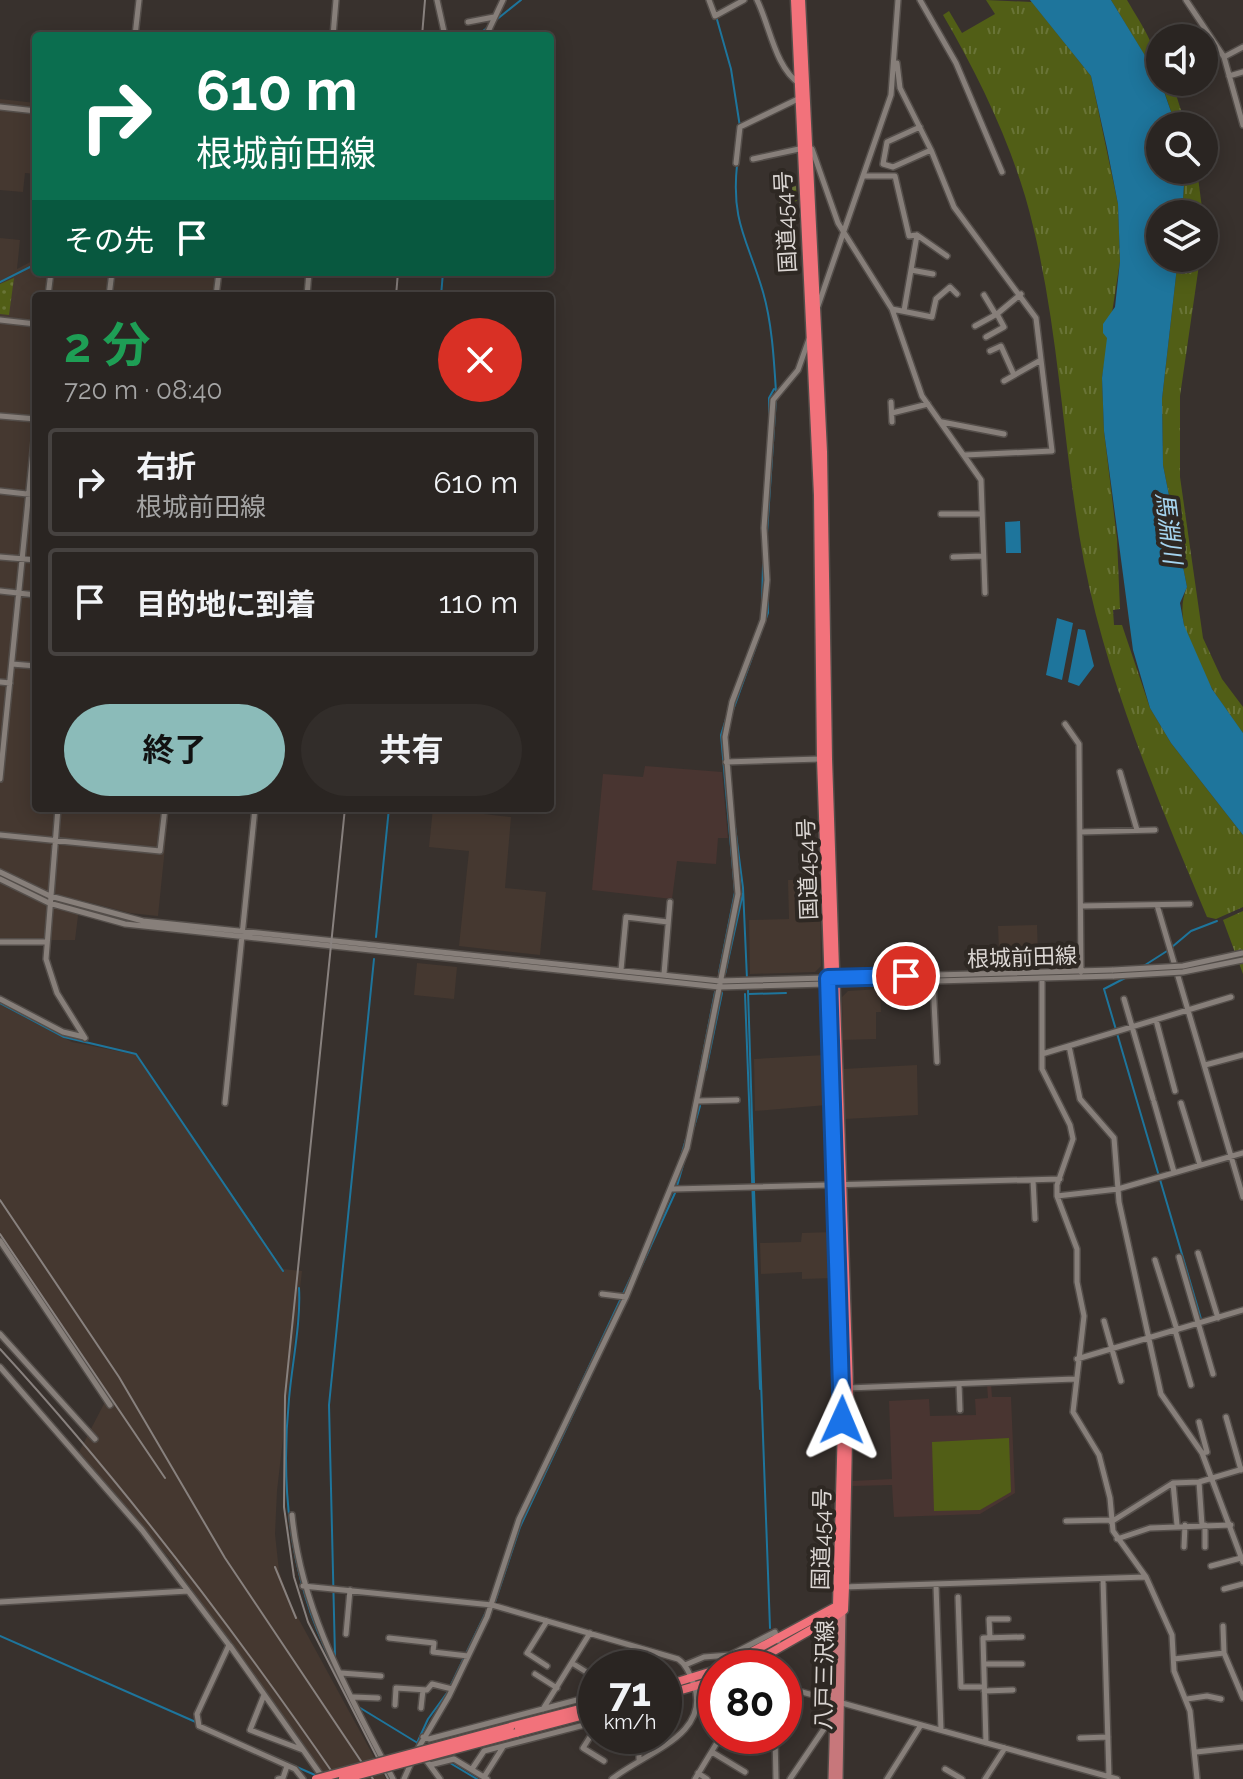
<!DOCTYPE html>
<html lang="ja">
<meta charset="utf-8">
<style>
body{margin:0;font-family:Raleway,"Noto Sans JP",sans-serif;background:#322d2a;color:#f1f3f6;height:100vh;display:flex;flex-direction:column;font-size:30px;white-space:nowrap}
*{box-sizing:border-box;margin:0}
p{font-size:26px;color:#a5a5a5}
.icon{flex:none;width:44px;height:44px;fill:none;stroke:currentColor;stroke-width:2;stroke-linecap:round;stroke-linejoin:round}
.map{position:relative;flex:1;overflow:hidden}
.details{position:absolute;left:32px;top:292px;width:522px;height:520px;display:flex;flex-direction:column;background:#2a2522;border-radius:8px;box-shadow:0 4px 20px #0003,0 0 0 2px #464240}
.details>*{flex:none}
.top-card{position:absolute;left:32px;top:32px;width:522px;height:244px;border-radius:8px;box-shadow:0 4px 20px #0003,0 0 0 2px #464240;background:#0b6e4f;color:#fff;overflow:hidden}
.controls{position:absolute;left:1146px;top:24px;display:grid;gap:16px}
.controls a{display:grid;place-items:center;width:72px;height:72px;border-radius:50%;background:#2a2522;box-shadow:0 4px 20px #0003,0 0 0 2px #464240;font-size:40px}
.speed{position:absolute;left:578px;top:1650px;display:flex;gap:16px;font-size:40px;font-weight:700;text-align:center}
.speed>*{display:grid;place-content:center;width:104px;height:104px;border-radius:50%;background:#2a2522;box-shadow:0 4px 20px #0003,0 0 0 2px #464240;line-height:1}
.speed small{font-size:20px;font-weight:400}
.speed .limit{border:12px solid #d22;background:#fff;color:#111}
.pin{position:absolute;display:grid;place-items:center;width:68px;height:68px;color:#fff;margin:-34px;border:4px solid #fff;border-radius:50%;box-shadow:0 2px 8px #0007}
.me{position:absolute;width:88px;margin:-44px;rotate:1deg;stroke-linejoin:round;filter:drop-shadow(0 0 6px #0008)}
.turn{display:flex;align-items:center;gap:28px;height:168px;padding:0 32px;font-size:36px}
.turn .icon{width:104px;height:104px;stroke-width:2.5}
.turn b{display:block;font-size:56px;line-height:68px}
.then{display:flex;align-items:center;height:76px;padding:0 32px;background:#0003;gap:16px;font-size:30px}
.round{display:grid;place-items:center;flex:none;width:84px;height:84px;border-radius:42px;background:#322d2a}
.headline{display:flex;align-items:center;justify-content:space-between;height:136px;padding:0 32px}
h1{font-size:48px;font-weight:700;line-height:60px;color:#1e9e55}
.primary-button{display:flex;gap:16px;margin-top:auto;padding:16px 32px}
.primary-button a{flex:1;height:92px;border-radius:48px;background:#8bbbb9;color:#111;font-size:32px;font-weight:700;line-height:92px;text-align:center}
.primary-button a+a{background:#322d2a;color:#f1f3f6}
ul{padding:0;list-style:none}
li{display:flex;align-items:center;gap:24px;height:108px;margin:0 16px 12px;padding:0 16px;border:4px solid #464240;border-radius:8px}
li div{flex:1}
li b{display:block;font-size:30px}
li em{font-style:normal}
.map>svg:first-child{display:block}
.built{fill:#453830}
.education{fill:#493531}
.grass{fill:url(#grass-tufts)}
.cemetery{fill:url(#cemetery-stones)}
.park{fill:url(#park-dots)}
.pitch{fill:#515e16}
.water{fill:#1e759c}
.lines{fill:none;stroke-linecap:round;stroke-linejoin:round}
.stream{stroke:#1e759c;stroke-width:2}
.minor-casing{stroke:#544e4a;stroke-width:8}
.major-casing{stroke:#544e4a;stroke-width:10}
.highway-casing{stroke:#544e4a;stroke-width:11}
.minor{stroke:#877f7a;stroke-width:5}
.major{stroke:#c7777b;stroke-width:7}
.highway{stroke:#f2727b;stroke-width:8}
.rail{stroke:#88817e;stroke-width:2}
.minor-bridge-casing{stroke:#544e4a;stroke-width:8;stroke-linecap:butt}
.highway-bridge-casing{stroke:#544e4a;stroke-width:11;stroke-linecap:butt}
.minor-bridge{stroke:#877f7a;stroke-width:5}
.highway-bridge{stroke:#f2727b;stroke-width:8}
.route-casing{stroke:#114b97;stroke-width:20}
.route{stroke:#1a73e8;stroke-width:14}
.labels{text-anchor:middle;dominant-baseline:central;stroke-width:8;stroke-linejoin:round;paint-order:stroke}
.street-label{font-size:22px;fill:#dbd6d3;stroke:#2e2823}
.water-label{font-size:24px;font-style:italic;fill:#a5d4ef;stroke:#2e2823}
</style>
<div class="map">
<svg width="1243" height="1779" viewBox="0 0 1243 1779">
<defs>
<pattern id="grass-tufts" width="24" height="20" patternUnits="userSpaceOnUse" patternTransform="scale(2)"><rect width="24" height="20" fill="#515e16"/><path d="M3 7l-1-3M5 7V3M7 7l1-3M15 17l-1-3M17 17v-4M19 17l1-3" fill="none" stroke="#697437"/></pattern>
<pattern id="cemetery-stones" width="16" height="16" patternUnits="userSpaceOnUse" patternTransform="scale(2)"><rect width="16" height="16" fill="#515e16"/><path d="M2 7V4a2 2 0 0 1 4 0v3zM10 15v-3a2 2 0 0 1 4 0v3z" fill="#697437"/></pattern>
<pattern id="park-dots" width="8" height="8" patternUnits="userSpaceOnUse" patternTransform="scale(2)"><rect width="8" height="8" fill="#515e16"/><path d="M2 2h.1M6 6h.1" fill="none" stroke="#697437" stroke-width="1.8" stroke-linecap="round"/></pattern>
</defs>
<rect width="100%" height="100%" fill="#38312d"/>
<!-- built -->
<path class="built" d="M 0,99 L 36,103 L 36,174 L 25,173 L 23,192 L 0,190 Z
M 0,238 L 20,240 L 17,269 L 36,259 L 36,272 L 223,272 L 220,296 L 36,296 L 36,808 L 169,808 L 158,916 L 130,913 L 80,900 L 75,940 L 0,940 Z
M 433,808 L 473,808 L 475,813 L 511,817 L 505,888 L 546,892 L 540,955 L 459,946 L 469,851 L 429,847 Z
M 788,880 L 820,880 L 821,966 L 815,972 L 750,974 L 749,920 L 789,919 Z
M 1037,925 L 1038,956 L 1077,955 L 1075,965 L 1014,967 L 1013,951 L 999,951 L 998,926 Z
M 417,963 L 457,967 L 454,999 L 414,995 Z
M 880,989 L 881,1012 L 876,1012 L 876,1039 L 843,1040 L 842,997 L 848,991 Z
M 0,1004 L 72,1042 L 137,1055 L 283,1269 L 302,1271 L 277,1491 L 275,1534 L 279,1571 L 291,1605 L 386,1779 L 328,1779 L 171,1560 L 79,1452 L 108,1396 L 0,1236 Z
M 825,1055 L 827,1105 L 755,1111 L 754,1059 Z
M 917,1065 L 918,1115 L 845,1119 L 843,1069 Z
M 833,1232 L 835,1278 L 802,1279 L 802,1272 L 761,1274 L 760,1243 L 801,1242 L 802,1233 Z"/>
<!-- education -->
<path class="education" d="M 645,766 L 722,772 L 728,838 L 718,838 L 716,864 L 677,861 L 672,899 L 592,890 L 603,774 L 643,777 Z
M 987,1384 L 991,1384 L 992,1397 L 1011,1397 L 1015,1493 L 980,1514 L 894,1517 L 892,1485 L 852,1486 L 852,1481 L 892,1479 L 889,1401 L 929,1399 L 930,1416 L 976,1415 L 975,1399 L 988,1398 Z"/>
<!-- grass -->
<path class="grass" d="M 986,0 L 1032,2 L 1091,76 L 1118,204 L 1120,261 L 1102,378 L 1104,431 L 1117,539 L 1120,609 L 1113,610 L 1114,625 L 1122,625 L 1150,708 L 1171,743 L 1243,835 L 1243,907 L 1216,919 L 1207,917 C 1159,802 1108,685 1084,562 C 1063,451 1060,336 1033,226 C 1016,153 981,80 943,15 L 949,11 L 962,33 L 995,14 Z
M 1111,0 L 1127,0 C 1142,26 1160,50 1160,81 Z
M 1161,82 L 1172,82 L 1186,126 L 1176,126 Z
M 1185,170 L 1197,170 L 1204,223 L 1204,214 L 1182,214 Z
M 1178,258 L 1200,258 L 1180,396 L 1180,477 L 1203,638 L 1222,679 L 1243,707 L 1243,733 C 1217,697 1167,632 1187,587 L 1163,465 L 1162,399 Z
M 1243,911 L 1243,974 L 1223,920 Z"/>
<!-- cemetery -->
<path class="cemetery" d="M 796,186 L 797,201 L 780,205 L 778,191 Z"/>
<!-- park -->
<path class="park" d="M 14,278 L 9,315 L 0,314 L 0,284 Z"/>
<!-- pitch -->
<path class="pitch" d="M 1009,1438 L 1011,1492 L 980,1510 L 934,1511 L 932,1442 Z"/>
<!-- water -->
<path class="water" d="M 1030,0 L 1111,0 L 1160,80 L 1176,126 L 1160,126 L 1160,170 L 1185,170 L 1182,214 L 1160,214 L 1160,258 L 1178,258 L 1162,399 L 1163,465 L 1187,587 L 1180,603 L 1184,625 L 1212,689 L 1243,733 L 1243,835 L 1171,743 L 1150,708 L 1133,650 L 1104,431 L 1102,378 L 1107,338 L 1103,333 L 1103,324 L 1115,307 L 1120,261 L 1118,204 L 1107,148 L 1091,76 Z
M 1020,521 L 1021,553 L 1006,553 L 1005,522 Z
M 1057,618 L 1073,623 L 1062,680 L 1046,675 Z
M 1078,629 L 1085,630 L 1094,666 L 1079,686 L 1068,682 Z"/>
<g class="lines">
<!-- stream -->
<path class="stream" d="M 716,16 L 731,69 L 740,127
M 496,20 L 521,0
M 477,36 L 488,27
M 737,165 C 731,223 748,240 763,292 C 772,323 774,360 776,392
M 0,282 L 36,264
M 441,296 L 443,272
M 769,417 L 769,398 L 774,389
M 762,605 L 765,484
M 732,713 L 768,613 L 767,533 L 776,398
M 728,745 L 728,731
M 735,827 L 743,888 L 747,979
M 376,937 L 389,808
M 1172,947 L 1191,931 L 1217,921
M 1142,967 L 1167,951
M 719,973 L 735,892 L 721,735 L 737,683
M 725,974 L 743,893
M 1127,977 L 1104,989 L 1201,1319
M 949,978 L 1036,975
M 748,990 L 754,1183
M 745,994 L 760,1389
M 749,994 L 786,993
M 0,1003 L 64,1037 L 136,1054 L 283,1271
M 706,1070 L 722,993
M 696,1090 L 715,992
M 681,1156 L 686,1139
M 754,1190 L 770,1628
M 299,1288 C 301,1323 292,1363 289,1399 C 280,1491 290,1580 332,1663
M 607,1342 L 675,1193 L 700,1106
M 578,1390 L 638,1262
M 507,1547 L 523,1504
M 495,1602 L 520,1527 L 594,1369
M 0,1636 L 198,1723
M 335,1656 L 329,1405 L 374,959
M 465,1668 L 493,1608
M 357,1706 L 416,1742
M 222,1734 L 315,1775
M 417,1743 L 428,1719 L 447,1693 L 487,1610
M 450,1763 L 477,1779"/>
<defs>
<path id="minor" d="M 437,0 L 445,36
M 709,0 L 715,16 L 744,0
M 757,0 C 770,26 775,68 800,84
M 920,0 L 956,63 L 1002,172
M 1186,0 L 1224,57 L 1243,125
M 468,22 L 494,17
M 135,36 L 139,0
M 333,36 L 336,0
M 486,36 L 503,0
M 1224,57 L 1243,47
M 897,63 L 900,88 L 931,150 L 954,207 L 1036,318 L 1052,451 L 965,455
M 1229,76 L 1243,72
M 0,107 L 36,111
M 920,127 L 887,142 L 883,164 L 893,167 L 931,150
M 807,148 L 812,149 L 838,223 L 892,309 L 922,396 L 981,480 L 985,593
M 753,159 L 799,149
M 736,163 L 740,127 L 800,98
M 864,176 L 895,176 L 909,236 L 917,235 L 904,311
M 917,235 L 947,256
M 911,270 L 933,274
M 984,295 L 996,315
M 48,296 L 51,272
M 109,296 L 112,272
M 216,296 L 219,272
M 307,296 L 309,272
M 818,306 L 891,95 L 898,0
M 892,309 L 932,317 L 936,299 L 950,287 L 957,294
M 0,320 L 36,324
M 975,326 L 997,314
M 986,337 L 1004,327 L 997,314 L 1021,294
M 990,351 L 1001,346 L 1014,375
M 1004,381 L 1041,360
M 891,402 L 892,422
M 892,413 L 928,404
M 0,416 L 36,419
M 942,422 L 1004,434
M 0,491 L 36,495
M 941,514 L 982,514
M 0,557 L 36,560
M 953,557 L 983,556
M 0,591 L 36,595
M 12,664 L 36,666
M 0,682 L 10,683
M 1065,724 L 1079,744 L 1081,972
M 726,762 L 820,759
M 1120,772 L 1137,830
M 0,779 L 36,421
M 58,808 L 46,959 L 57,993 L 85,1038
M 1080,832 L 1155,830
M 0,835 L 160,851 L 165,808
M 0,872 L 50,896 L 143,921 L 720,981 L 1113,970
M 0,879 L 49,903 L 125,924 L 719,987 L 1114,976
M 1157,905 L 1243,1197
M 1081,906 L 1190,904
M 0,942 L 45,942
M 621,970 L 626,917 L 668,922
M 664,974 L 670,902
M 1042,979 L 1042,1069 L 1070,1125 L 1073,1139 L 1057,1185 L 1057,1196 L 1077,1249 L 1077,1282 L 1084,1316 L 1073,1412 L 1099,1455 L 1110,1498 L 1113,1531 L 1146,1577 L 1172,1635 L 1174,1671 L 1190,1711 L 1197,1779
M 933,982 L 937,1062
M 0,999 L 63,1032 L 84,1037
M 1124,999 L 1153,1099
M 1156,1020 L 1175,1091
M 1069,1046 L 1080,1099 L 1114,1138 L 1119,1202 L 1161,1394 L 1202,1453 L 1243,1562
M 1042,1054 L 1231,997
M 1205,1065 L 1243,1055
M 698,1101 L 737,1100
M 1154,1102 L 1174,1172
M 225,1103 L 255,808
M 1181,1103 L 1200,1165
M 1033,1180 L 1035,1219
M 673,1189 L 1060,1179
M 1057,1196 L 1118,1189 L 1243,1153
M 0,1241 L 110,1405
M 1198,1253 L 1218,1318
M 1179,1257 L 1213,1374
M 1155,1260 L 1177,1330
M 602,1294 L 626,1297
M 1104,1321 L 1121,1381
M 1175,1330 L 1191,1385
M 0,1334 L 95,1439
M 1077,1359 L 1243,1310
M 0,1367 L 142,1530 L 229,1645 L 197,1714 L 199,1726 L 295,1769 L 303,1779
M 959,1384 L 960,1410
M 848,1388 L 1075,1379
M 1226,1417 L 1241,1470
M 1199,1422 L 1207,1452 L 1202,1453
M 1199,1482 L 1202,1525
M 1173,1483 L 1177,1525
M 292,1515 C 301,1611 349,1694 393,1779
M 1066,1521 L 1111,1520
M 1111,1522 L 1173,1483 L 1199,1482 L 1243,1469
M 1117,1539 L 1150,1528 L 1231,1525
M 1184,1547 L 1185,1525
M 1205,1547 L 1205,1525
M 1211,1566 L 1241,1558
M 1103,1579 L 1109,1777
M 936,1585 L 941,1730
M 303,1586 L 492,1605 L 678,1659 C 687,1665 690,1675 694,1685 C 711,1735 646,1752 612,1779
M 843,1587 L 1146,1577
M 1224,1589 L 1243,1584
M 958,1597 L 961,1687 L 984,1687
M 0,1602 L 188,1591
M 1223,1626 L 1224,1653 L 1243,1698
M 346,1634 L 350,1590
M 389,1638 L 434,1643 L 433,1652 L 468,1656
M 990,1638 L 989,1619 L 1008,1619
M 230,1646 L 323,1778
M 773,1654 L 773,1668
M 1174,1659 L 1224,1653
M 572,1663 L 596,1678
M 984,1664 L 1022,1664
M 685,1665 L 704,1657 L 730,1655 L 775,1632 L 778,1641
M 547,1666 L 527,1653 L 547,1621
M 341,1673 L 381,1676
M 535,1674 L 557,1688
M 784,1687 L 1117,1779
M 984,1691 L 1013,1690
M 264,1695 L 250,1730 L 303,1750
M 353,1697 L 378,1698
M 1187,1699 L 1207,1696 L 1221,1699
M 395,1705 L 396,1688 L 427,1690 L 432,1684 L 452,1689
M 699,1706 L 716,1698
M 421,1708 L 423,1690
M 664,1708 L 671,1715 L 664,1721
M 543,1709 L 590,1633
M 593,1722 L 595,1729 L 583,1748 L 604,1761
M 738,1736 L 749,1743
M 775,1736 L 776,1779
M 423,1737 L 429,1739 L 596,1695
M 1080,1738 L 1108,1737
M 986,1743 L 983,1638 L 1022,1637
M 416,1752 L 449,1696 L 487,1617 L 519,1519 L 626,1297 L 687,1148 L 738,894 L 725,737 L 732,702 L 763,620 L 767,580 L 764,528 L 773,400 L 798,370 L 809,339
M 712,1752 L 745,1772
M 1196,1752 L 1243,1747
M 423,1756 L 440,1779
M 639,1759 L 639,1749 L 650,1736
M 430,1765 L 454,1759 L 487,1779
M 472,1769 L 484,1751 L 596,1722
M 945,1769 L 962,1779
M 698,1773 L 707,1779
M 484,1777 L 503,1747
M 278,1779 L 283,1778 L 287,1766
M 404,1779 L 412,1761
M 695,1779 L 721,1736
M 790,1779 L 834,1714
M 887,1779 L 921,1725
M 985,1779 L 1005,1748"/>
<path id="major" d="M 832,1779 L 837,1612
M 839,1779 L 842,1609"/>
<path id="highway" d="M 722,1668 L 837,1606 L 843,1388 L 821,759 L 818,495 L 795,0
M 744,1668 L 837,1615 L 844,1610 L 845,1587 L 849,1388 L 828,759 L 823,452 L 801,0
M 664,1686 L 716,1670
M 664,1695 L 716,1680
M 510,1727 L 596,1705
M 516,1733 L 596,1712"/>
</defs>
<!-- minor casing -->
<use href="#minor" class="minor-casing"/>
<!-- major casing -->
<use href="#major" class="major-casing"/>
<!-- highway casing -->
<use href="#highway" class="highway-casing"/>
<!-- minor -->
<use href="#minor" class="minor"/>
<!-- major -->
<use href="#major" class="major"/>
<!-- highway -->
<use href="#highway" class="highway"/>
<!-- rail -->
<path class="rail" d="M 422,36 L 425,0
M 396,296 L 398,272
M 345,808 L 285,1396 L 284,1507 L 294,1577 L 308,1622 L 388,1779
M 0,1200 L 119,1377 L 225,1558 L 373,1779
M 0,1234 L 165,1478
M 0,1349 C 124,1484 233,1628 337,1779
M 275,1567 L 296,1618"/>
<defs>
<path id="minor-bridge" d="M 1113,970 L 1183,966 L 1243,953
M 1114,976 L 1183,972 L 1243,960"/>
<path id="highway-bridge" d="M 316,1779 L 510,1727
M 343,1779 L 516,1733"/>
</defs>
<!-- minor-bridge casing -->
<use href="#minor-bridge" class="minor-bridge-casing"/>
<!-- highway-bridge casing -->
<use href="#highway-bridge" class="highway-bridge-casing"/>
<!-- minor-bridge -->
<use href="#minor-bridge" class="minor-bridge"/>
<!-- highway-bridge -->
<use href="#highway-bridge" class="highway-bridge"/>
</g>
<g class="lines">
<defs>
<path id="route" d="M 842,1420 L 828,978 L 906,976"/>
</defs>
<!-- route casing -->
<use href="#route" class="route-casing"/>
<!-- route -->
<use href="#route" class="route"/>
</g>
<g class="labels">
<!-- street labels -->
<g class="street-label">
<text transform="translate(785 222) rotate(-93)">国道454号</text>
<text transform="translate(807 869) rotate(-92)">国道454号</text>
<text transform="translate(1022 957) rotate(-2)">根城前田線</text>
<text transform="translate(821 1539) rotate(-89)">国道454号</text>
<text transform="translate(824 1675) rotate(-89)">八戸三沢線</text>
</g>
<!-- water labels -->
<g class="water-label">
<text transform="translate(1169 528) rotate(83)">馬淵川</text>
</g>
</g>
</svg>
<div class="controls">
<a><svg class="icon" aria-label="sound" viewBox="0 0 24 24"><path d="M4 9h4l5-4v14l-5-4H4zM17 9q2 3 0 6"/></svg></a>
<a><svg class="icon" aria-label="search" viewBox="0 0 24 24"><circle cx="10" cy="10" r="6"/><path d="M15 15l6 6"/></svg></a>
<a><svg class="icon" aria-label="layers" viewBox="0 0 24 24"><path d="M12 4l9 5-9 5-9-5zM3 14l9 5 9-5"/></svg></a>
</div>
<div class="speed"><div>71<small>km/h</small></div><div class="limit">80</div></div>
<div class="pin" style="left:906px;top:976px;background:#d93025"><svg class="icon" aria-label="arrive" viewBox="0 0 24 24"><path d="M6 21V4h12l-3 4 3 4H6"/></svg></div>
<svg class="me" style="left:842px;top:1420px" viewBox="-20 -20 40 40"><path d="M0-17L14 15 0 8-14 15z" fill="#1a73e8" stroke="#fff" stroke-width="4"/></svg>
<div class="top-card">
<div class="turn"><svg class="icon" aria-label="right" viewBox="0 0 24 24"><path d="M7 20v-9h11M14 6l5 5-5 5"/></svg><div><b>610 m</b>根城前田線</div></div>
<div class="then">その先<svg class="icon" aria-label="arrive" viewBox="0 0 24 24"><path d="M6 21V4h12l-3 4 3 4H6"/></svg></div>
</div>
<section class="details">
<div class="headline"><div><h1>2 分</h1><p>720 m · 08:40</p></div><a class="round" style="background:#d93025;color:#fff"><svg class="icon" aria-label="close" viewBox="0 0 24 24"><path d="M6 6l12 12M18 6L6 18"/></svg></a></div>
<ul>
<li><svg class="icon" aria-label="right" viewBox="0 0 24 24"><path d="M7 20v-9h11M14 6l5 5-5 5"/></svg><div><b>右折</b><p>根城前田線</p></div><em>610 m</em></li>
<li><svg class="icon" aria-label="arrive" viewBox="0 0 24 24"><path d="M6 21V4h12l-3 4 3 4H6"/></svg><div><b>目的地に到着</b></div><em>110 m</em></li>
</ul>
<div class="primary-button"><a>終了</a><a>共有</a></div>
</section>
</div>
